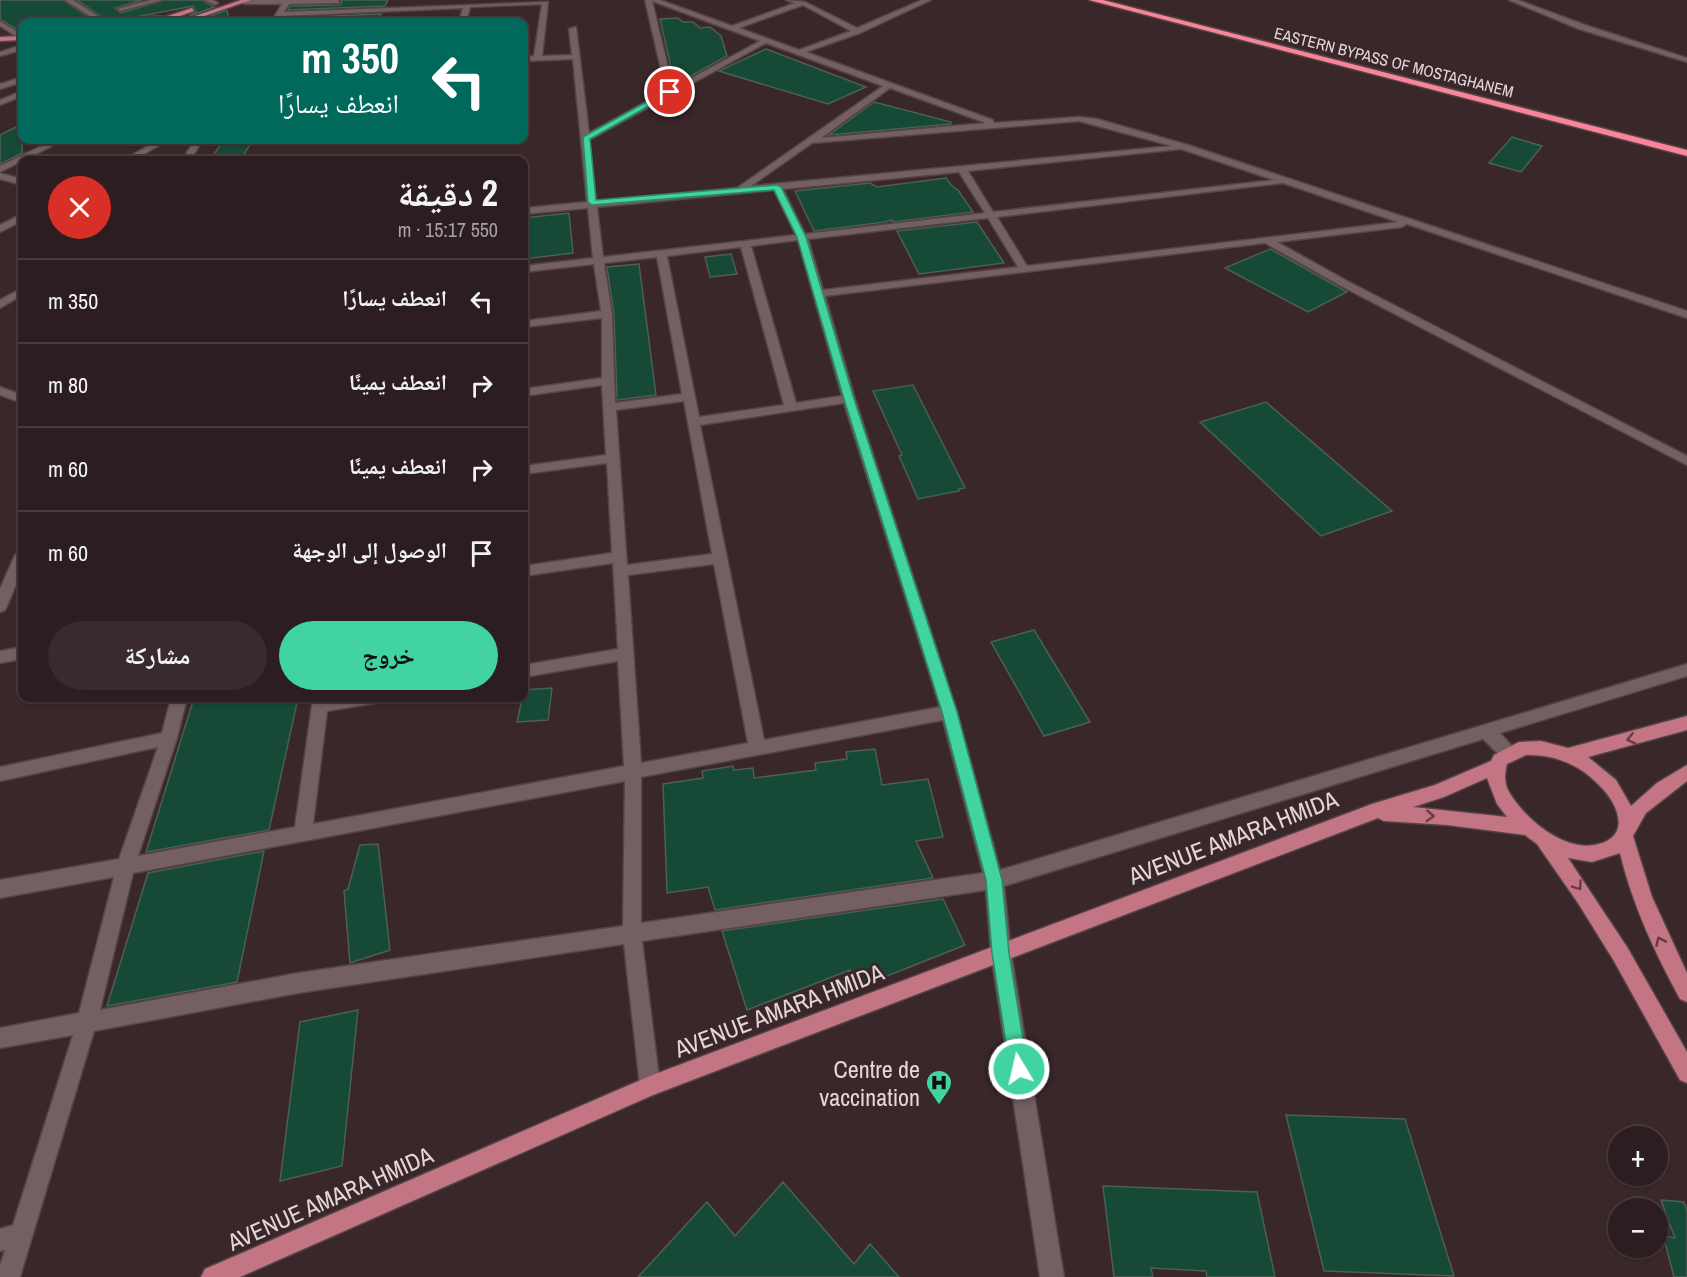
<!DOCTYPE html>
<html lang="ar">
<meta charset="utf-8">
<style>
body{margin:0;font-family:"Archivo Narrow","Noto Naskh Arabic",sans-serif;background:#382a2d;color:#f1f3f6;direction:rtl;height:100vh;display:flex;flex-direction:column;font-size:22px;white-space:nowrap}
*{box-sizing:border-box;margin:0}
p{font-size:20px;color:#a6a2a5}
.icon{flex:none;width:33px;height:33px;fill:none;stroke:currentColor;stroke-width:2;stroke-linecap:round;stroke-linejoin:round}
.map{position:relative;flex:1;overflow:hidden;direction:ltr}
.details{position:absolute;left:18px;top:156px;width:510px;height:546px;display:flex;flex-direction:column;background:#2c1d20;border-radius:12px;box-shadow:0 2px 4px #0004,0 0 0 2px #483b3e;direction:rtl}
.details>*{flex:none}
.guide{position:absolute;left:18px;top:18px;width:510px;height:126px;border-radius:12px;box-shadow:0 2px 4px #0004,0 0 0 2px #483b3e;direction:rtl;background:#00695c;color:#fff;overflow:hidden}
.controls{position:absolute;left:1608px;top:1126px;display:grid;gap:12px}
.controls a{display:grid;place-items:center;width:60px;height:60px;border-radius:50%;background:#2c1d20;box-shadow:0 2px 4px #0004,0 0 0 2px #483b3e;font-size:30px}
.pin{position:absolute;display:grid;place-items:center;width:51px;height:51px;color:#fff;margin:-26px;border:3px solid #fff;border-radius:50%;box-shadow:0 2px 6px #0007}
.me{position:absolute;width:66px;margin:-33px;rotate:351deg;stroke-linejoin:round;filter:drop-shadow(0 0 4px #0008)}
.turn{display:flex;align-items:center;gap:21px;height:126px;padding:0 30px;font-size:27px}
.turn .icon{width:78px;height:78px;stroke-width:2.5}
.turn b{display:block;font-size:42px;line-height:51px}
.round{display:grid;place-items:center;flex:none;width:63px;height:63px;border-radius:32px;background:#382a2d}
.overview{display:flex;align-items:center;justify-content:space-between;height:102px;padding:0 30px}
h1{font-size:36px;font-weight:800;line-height:45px}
.action{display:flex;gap:12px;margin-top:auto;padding:12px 30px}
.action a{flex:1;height:69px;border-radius:36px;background:#42d4a0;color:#111;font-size:24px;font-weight:800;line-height:69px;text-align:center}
.action a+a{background:#382a2d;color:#f1f3f6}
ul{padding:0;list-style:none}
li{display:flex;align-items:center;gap:18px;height:84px;padding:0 30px;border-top:2px solid #483b3e}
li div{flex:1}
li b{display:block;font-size:22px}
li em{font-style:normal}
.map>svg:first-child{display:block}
.building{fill:#164936;stroke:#4c5f56;stroke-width:1.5}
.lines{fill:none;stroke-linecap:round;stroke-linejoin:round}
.minor-casing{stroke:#534446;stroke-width:3}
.major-casing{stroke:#534446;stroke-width:3}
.highway-casing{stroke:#534446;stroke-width:3}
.minor{fill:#745f62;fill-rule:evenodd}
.major{fill:#c47583;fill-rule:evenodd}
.highway{fill:#fa8499;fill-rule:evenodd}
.oneway{stroke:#633e45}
.route{fill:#42d4a0;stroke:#2b8a68;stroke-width:1.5}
.labels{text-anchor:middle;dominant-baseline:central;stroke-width:6;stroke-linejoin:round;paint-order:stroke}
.far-street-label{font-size:16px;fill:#e4d7d9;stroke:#3a272a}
.near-street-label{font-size:24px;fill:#e4d7d9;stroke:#3a272a}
.near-poi-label{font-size:24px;fill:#e4d7d9;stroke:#3a272a;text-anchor:end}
</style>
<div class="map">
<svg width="1687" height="1277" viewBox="0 0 1687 1277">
<rect width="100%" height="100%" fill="#3a272a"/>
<!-- building -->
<path class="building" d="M 0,0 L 63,0 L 96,22 L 22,22 L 22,33 L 0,19 Z
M 77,0 L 142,0 L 115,8 L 121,13 L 165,0 L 202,0 L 214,7 L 189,16 L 196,12 L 193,6 L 109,22 Z
M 341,0 L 388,0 L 385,6 L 288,10 L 290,6 L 340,5 L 342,3 Z
M 227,10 L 229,22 L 206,22 L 200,20 Z
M 381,14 L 376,22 L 284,22 L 285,18 Z
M 678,18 L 683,22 L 693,22 L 700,28 L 710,27 L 721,36 L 727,56 L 687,78 L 674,80 L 660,19 Z
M 766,49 L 866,87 L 828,104 L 719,71 Z
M 874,102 L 951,122 L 951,124 L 829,135 Z
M 22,124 L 22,153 L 0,164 L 0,135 Z
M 1512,137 L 1542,146 L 1521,172 L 1489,163 Z
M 224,140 L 253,140 L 240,160 L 210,160 Z
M 946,178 L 952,186 L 958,190 L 973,212 L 893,222 L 892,220 L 885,222 L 814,231 L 795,191 L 870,183 L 877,187 Z
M 569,213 L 573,253 L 524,259 L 524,218 Z
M 977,222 L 1004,263 L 919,274 L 897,231 Z
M 1270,249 L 1283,256 L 1347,292 L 1308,312 L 1225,268 Z
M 731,254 L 737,274 L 710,277 L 705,257 Z
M 639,264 L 656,395 L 617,400 L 614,314 L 607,267 Z
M 913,385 L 965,488 L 958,489 L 959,491 L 918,499 L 899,456 L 902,455 L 873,391 Z
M 1266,402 L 1392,511 L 1321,536 L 1200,422 Z
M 1034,630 L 1090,722 L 1044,736 L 991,642 Z
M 552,688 L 548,720 L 517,722 L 524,690 Z
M 194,698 L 298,698 L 269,830 L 146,852 Z
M 875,749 L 882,785 L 928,779 L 943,837 L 916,841 L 933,878 L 715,910 L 708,887 L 667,893 L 663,784 L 703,778 L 702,771 L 733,766 L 734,770 L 753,768 L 754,778 L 816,770 L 815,763 L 847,759 L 846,752 Z
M 378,844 L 390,950 L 350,963 L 344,891 L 348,889 L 360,845 Z
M 264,851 L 237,982 L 107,1006 L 148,873 Z
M 943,899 L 965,945 L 857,988 L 850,970 L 747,1010 L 722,931 Z
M 358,1010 L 342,1166 L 280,1181 L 300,1022 Z
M 1286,1115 L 1405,1119 L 1454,1276 L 1324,1271 Z
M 783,1182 L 854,1264 L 870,1244 L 899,1277 L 638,1277 L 707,1202 L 735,1236 Z
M 1103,1186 L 1257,1192 L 1275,1277 L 1207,1277 L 1206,1271 L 1151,1268 L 1153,1277 L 1114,1277 Z
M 1661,1200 L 1684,1202 L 1687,1211 L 1687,1277 L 1674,1277 L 1663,1235 L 1675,1238 Z"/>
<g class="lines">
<defs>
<path id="minor" d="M 65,0 L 73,0 L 107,22 L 99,22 Z
M 151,0 L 163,0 L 120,11 L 117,9 Z
M 204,0 L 213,0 L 218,3 L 215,5 Z
M 338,0 L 340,3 L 289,4 L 284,12 L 548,2 L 542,56 L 572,55 L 569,29 L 576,27 L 589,133 L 666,91 L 645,0 L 660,0 L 732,26 L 795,3 L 786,0 L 805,2 L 857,28 L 922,0 L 931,0 L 860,33 L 806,52 L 993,120 L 994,123 L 1079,117 L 1097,119 L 1188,145 L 1687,311 L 1687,318 L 1407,224 L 1402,227 L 1277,242 L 1349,282 L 1687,456 L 1687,465 L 1341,286 L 1265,243 L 825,296 L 855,399 L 957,712 L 1000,870 L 1687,664 L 1687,676 L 1500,733 L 1518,753 L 1516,758 C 1503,763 1492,747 1483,739 L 1004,886 L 1011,953 L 1064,1277 L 1040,1277 L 991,953 L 986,890 L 642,941 L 660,1086 L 657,1093 L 650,1096 L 643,1093 L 640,1086 L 624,944 L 298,993 L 94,1031 L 20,1277 L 0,1277 L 0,1266 L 5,1250 L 0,1251 L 0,1229 L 13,1225 L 73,1035 L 0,1048 L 0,1028 L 79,1013 L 114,877 L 0,898 L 0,880 L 119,859 L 158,747 L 0,781 L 0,767 L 162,733 L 171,698 L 187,698 L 177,738 L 138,856 L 295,827 L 313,698 L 377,698 L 375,703 L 327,711 L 313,824 L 624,766 L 618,661 L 524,677 L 524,665 L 618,649 L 613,563 L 524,576 L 524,566 L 612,553 L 607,463 L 524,474 L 524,466 L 606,455 L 602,385 L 524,396 L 524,389 L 602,378 L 602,318 L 524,327 L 524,321 L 601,311 L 594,264 L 524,272 L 524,266 L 593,258 L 588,208 L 524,214 L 524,208 L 587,202 L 573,59 L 524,61 L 524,57 L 534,56 L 542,4 L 470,7 L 466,22 L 459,22 L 463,8 L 281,16 L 277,22 L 271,22 L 282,4 L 244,4 L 241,2 L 244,0 ZM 652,1 L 760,41 L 673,88 ZM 803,5 L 851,31 L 799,50 L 739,28 ZM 766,43 L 883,86 L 737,188 L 596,201 L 589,140 ZM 890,88 L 986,123 L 821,138 ZM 1079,121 L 1172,146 L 751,186 L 812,143 ZM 1181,149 L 1274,180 L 993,212 L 968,171 ZM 959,172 L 985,213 L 805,234 L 783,189 ZM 1283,183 L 1398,222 L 1027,266 L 997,217 ZM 774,190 L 796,235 L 603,257 L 597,207 ZM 988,218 L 1018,267 L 823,290 L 808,239 ZM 798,240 L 842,396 L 796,403 L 751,246 ZM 741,247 L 784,405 L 699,417 L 667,256 ZM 657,257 L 682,394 L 615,403 L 612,314 L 604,263 ZM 684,401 L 712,554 L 627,565 L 616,410 ZM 844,403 L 940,707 L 764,740 L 700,425 ZM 714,564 L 748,743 L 641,763 L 628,575 ZM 943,720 L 983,873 L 641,923 L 641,777 ZM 625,781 L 623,926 L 298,973 L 100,1010 L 133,873 Z
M 1509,0 L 1518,0 L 1585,25 L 1687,58 L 1687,62 L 1579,29 Z
M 0,21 L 22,35 L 22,40 L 0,26 Z
M 19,46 L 22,46 L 22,50 L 0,56 L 0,52 Z
M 19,78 L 22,78 L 22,82 L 0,89 L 0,84 Z
M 22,91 L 22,96 L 0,105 L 0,100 Z
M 54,140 L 64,140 L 0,172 L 0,166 Z
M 159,140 L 169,140 L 133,160 L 123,160 Z
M 195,140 L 203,140 L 190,160 L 182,160 Z
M 0,173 L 22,179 L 22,185 L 0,179 Z
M 22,214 L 22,221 L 0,232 L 0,225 Z
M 22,288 L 22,295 L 0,308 L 0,300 Z
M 0,387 L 22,395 L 22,403 L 0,395 Z
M 22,550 L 22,570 L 7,606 L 5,610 L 0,612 L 0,589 L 15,555 Z
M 22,647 L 22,659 L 0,663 L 0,651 Z"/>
<path id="major" d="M 241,0 L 251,0 L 187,22 L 178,22 Z
M 192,8 L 194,11 L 174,18 L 177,22 L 153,20 L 133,22 L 153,16 L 165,17 Z
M 22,36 L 22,40 L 0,41 L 0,37 Z
M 1687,716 L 1687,730 L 1588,757 L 1616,780 L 1631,806 L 1657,783 L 1687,765 L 1687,781 L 1646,813 L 1633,836 L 1652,897 L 1687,973 L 1687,1002 L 1680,999 C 1655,953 1632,904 1620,853 L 1592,862 L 1568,858 L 1627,947 L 1687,1052 L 1687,1083 L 1680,1080 L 1614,961 L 1578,903 L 1537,844 L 1525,835 L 1447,825 L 1384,821 L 1378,818 L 653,1095 L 240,1277 L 201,1277 L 205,1269 L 650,1076 L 1372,804 L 1435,785 L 1491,761 L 1494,755 L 1519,742 L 1541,741 L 1568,748 ZM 1526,755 C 1553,754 1578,764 1597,783 C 1618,802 1634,838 1594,845 C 1567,850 1535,826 1519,806 C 1507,791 1502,783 1507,764 ZM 1487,778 L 1497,804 L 1507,817 L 1413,807 L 1444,797 Z"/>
<path id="highway" d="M 1089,0 L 1103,0 L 1687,150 L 1687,156 Z"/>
</defs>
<!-- minor casing -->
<use href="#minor" class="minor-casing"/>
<!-- major casing -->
<use href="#major" class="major-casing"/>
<!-- highway casing -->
<use href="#highway" class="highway-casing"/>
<!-- minor -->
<use href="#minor" class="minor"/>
<!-- major -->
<use href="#major" class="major"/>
<!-- highway -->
<use href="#highway" class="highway"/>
</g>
<!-- one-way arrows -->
<defs><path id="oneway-chevron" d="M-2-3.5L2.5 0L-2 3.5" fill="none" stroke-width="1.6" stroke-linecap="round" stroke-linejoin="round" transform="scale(1.5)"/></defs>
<g class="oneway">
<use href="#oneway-chevron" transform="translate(1631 739) rotate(167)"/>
<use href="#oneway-chevron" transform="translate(1430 816) rotate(4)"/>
<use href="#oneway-chevron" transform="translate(1578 886) rotate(55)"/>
<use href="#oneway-chevron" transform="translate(1660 941) rotate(-114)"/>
</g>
<!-- route -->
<path class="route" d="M 668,90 L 674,92 L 590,139 L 596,200 L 777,185 L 781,187 L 806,237 L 854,399 L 957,712 L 1002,880 L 1009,953 L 1028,1069 L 1026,1075 L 1019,1078 L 1012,1075 L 1010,1069 L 992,953 L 986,880 L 942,712 L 844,399 L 797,237 L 774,190 L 592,205 L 588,202 L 583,137 Z"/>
<!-- icons -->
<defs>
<symbol id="hospital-pin" viewBox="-11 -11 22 30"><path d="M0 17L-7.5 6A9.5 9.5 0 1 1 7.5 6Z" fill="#42d4a0" stroke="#3a272a"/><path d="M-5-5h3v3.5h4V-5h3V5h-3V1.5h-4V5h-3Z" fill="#111"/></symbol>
</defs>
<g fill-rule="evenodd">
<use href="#hospital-pin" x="924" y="1068" width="30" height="40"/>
</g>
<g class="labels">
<!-- far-street labels -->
<g class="far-street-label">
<text transform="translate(1394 62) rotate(14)">EASTERN BYPASS OF MOSTAGHANEM</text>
</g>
<!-- near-street labels -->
<g class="near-street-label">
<text transform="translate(1233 837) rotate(-21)">AVENUE AMARA HMIDA</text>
<text transform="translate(779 1010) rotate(-21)">AVENUE AMARA HMIDA</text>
<text transform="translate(330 1198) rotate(-24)">AVENUE AMARA HMIDA</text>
</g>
<!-- near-poi labels -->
<g class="near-poi-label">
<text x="920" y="1069">Centre de<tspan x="920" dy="28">vaccination</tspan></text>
</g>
</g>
</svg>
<div class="controls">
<a>+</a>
<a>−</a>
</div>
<div class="pin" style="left:670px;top:92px;background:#d93025"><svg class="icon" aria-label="arrive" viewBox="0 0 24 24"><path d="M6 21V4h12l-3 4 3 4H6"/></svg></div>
<svg class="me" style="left:1019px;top:1069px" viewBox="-20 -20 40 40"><circle r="17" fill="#42d4a0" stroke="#fff" stroke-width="3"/><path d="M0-11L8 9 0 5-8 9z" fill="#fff"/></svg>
<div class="guide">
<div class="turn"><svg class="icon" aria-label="left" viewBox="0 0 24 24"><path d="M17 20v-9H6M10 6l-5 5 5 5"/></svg><div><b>350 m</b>انعطف يسارًا</div></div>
</div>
<section class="details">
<div class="overview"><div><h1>2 دقيقة</h1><p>550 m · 15:17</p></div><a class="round" style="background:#d93025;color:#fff"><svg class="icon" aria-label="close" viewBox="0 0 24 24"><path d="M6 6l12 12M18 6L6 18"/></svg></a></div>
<ul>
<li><svg class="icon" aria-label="left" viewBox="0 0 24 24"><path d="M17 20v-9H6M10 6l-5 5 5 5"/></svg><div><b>انعطف يسارًا</b></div><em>350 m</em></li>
<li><svg class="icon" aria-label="right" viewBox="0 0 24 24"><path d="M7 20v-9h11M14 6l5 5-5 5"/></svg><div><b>انعطف يمينًا</b></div><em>80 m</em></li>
<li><svg class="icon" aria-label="right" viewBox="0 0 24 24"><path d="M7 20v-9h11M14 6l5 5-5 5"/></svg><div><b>انعطف يمينًا</b></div><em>60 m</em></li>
<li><svg class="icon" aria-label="arrive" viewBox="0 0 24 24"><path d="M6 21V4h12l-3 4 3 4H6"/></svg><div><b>الوصول إلى الوجهة</b></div><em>60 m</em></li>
</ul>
<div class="action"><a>خروج</a><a>مشاركة</a></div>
</section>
</div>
